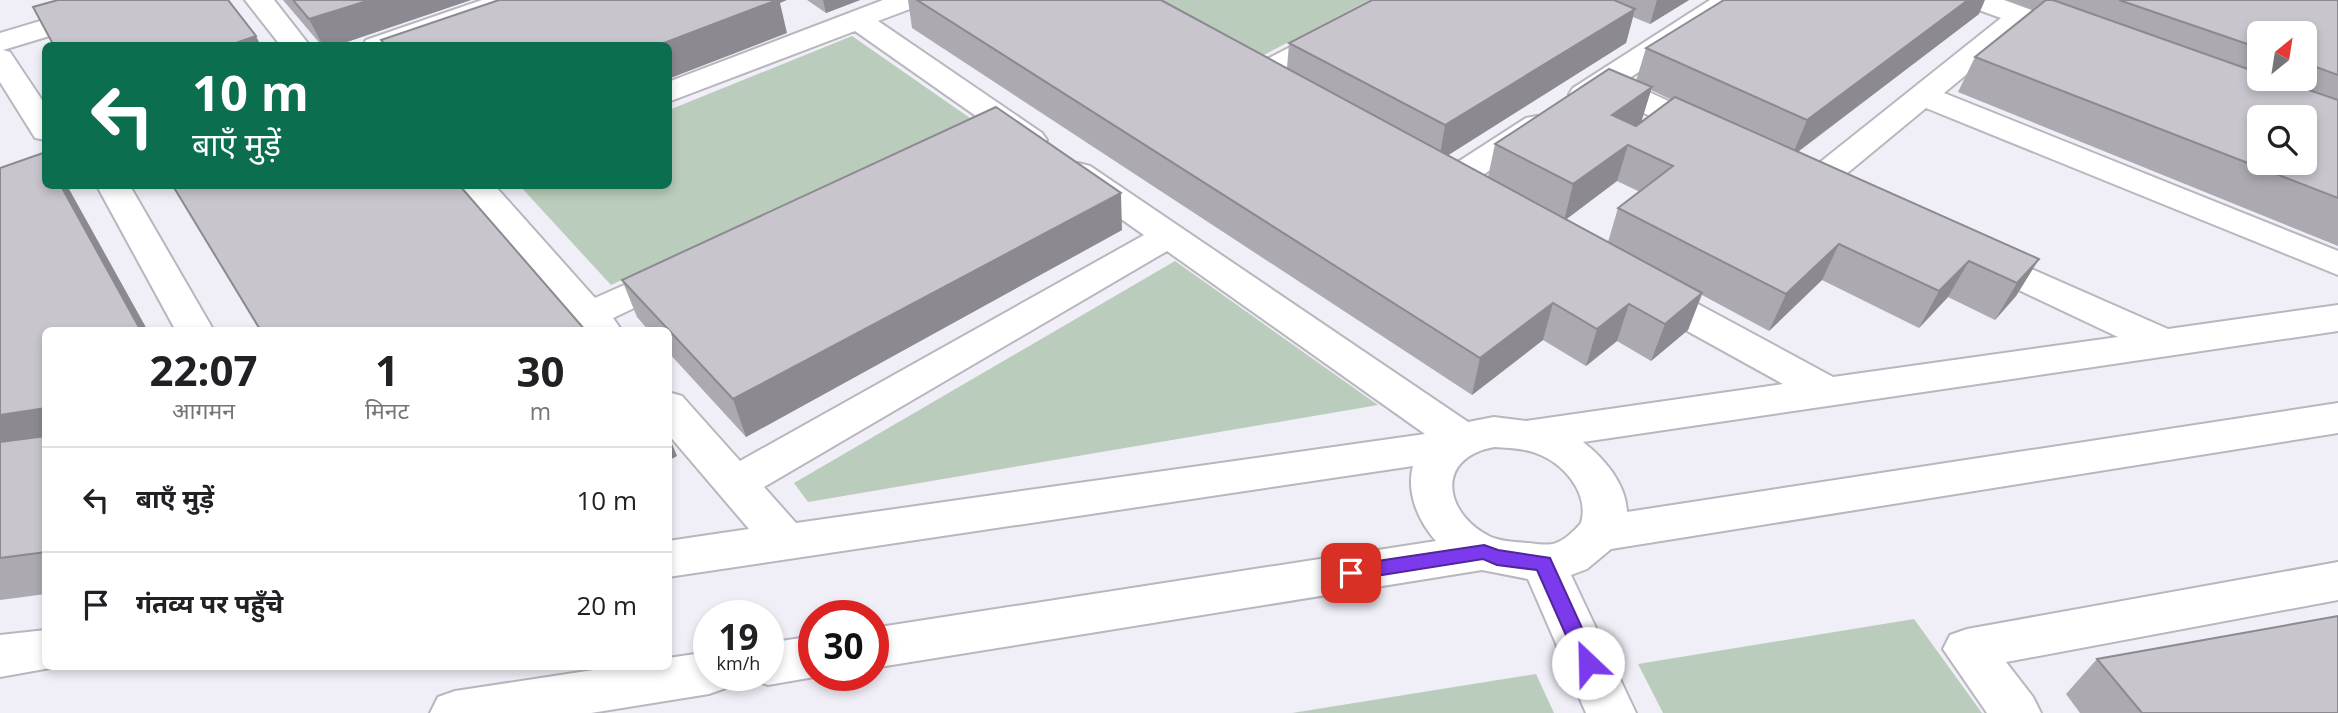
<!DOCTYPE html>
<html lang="hi">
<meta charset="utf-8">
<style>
body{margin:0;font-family:"Open Sans","Noto Sans Devanagari",sans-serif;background:#f2f2f2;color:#202124;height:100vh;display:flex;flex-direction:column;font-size:26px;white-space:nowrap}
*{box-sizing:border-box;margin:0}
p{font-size:23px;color:#757577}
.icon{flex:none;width:38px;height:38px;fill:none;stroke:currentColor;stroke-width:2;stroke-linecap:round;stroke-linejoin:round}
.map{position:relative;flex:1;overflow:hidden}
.details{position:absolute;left:42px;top:327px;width:630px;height:343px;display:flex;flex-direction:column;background:#fff;border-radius:10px;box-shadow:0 4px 10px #0003}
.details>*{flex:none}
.top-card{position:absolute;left:42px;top:42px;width:630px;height:147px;border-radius:10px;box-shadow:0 4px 10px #0003;background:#0b6e4f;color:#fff;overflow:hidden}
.needle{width:46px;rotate:30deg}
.tools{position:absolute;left:2247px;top:21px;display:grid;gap:14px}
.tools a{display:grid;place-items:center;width:70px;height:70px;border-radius:10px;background:#fff;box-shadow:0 4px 10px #0003;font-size:35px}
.speed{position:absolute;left:693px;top:600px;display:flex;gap:14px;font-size:35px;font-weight:700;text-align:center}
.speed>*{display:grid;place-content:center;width:91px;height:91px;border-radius:50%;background:#fff;box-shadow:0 4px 10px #0003;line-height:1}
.speed small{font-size:18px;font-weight:400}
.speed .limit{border:10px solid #d22;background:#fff;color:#111}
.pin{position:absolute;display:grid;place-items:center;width:60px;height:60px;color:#fff;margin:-30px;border-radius:14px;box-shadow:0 4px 10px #0006}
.me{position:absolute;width:77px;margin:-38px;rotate:336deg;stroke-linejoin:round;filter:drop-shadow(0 0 5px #0008)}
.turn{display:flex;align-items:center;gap:24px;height:147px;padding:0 35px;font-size:32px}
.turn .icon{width:91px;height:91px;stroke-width:2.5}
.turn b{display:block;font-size:49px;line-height:60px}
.eta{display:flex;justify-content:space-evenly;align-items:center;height:119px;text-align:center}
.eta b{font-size:42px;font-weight:700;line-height:49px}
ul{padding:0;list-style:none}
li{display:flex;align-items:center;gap:21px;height:105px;padding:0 35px;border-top:2px solid #e0e0e0}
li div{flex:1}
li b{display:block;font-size:26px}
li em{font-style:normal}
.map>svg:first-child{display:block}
.green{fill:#baccbb}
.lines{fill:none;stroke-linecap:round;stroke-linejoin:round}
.minor-casing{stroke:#b8b6be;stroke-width:4}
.minor{fill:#fff;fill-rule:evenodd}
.wall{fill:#aca9b0;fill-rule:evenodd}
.shaded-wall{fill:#8c8a90}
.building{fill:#c8c5cd;stroke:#8c8a90;stroke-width:2;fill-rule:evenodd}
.route{fill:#7c3aed;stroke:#51269a;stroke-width:2}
</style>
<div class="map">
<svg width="2338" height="713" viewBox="0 0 2338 713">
<rect width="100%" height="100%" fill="#f0eef6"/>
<!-- green -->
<path class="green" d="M 1149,0 L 1369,0 L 1258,58 Z
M 852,36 L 970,118 L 611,285 L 520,186 L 668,186 L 669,110 Z
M 1175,261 L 1378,405 L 808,502 L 794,483 Z
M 1914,619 L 1982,713 L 1663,713 L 1638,664 Z
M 1536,674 L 1554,713 L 1292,713 Z"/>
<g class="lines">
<defs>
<path id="minor" d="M 110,0 L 153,0 L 149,6 L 3,50 L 10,52 L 46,106 L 46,140 L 35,138 L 0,82 L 0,33 Z
M 245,0 L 274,0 L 310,46 L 281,46 Z
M 482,0 L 523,0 L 519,6 L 405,46 L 362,46 L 366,40 Z
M 883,0 L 922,0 L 918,6 L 878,21 L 1042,133 L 1047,140 L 1042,147 L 1031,150 L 1020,147 L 855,31 L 668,102 L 668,82 Z
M 1381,0 L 1416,0 L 1412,6 L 1266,83 L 1255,86 L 1244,83 L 1240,77 L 1244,71 Z
M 1710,0 L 1743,0 L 1739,6 L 1625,81 L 1716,123 L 1721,130 L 1716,137 L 1705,139 L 1694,137 L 1604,94 L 1584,103 L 1573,100 L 1569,94 L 1573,88 Z
M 1964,0 L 2004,0 L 2084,29 L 2088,35 L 2084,41 L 2074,44 L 2024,27 L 1944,93 L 2338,251 L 2338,275 L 1926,108 L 1828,189 L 1816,192 L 1804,189 L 1799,182 L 1804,175 L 2001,18 L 1968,6 Z
M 1537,116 L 1548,118 L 1553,125 L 1548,132 L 1460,190 L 1448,193 L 1436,190 L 1431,183 L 1436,176 L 1526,118 Z
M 1078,163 L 1090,166 L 1468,422 L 1494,417 L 1526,421 L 1783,384 L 1633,301 L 1628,292 L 1633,283 L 1646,280 L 1659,283 L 1833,377 L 2118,337 L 1966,265 L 1961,257 L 1966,249 L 1979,246 L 2168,329 L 2338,305 L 2338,331 L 1583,442 C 1605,459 1626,484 1627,512 L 2338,403 L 2338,433 L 1611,549 L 1587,569 L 1571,575 L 1636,713 L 1586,713 L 1528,579 L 1482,570 L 873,668 L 873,628 L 1436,541 C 1418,521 1406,492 1413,466 L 668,577 L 668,541 L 749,529 L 668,434 L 668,392 L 682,396 L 740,461 L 1144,235 L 1066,180 L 1062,173 L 1066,166 ZM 1167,251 L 1425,434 L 796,523 L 764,487 ZM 1494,447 C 1507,448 1520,448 1533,452 C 1562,461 1590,492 1581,523 C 1575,530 1565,540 1556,543 C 1548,546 1537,544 1529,543 C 1517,542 1503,542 1491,537 C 1446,516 1432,459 1494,447 Z
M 97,186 L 130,186 L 214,331 L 176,331 Z
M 461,186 L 495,186 L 595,298 L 676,262 L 689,266 L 694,274 L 689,282 L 613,318 L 622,331 L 582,331 Z
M 2338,562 L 2338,600 L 2006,662 L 2033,697 L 2041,713 L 1987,713 L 1943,649 L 1950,635 L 1967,629 Z
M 46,630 L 46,667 L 56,667 L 0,677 L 0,635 Z
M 814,636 L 814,676 L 820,676 L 768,685 L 751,679 L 750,676 L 768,676 L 768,643 Z
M 709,652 L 709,676 L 732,676 L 726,688 L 709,694 L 591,713 L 430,713 L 438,697 L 455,691 L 613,667 L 668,667 L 668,658 Z"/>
</defs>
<!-- minor casing -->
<use href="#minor" class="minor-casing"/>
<!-- minor -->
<use href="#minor" class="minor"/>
</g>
<!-- wall -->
<path class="wall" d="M 283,0 L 471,0 L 335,46 L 322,46 Z
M 807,0 L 860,0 L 826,13 Z
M 908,0 L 1161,0 L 1287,68 L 1289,43 L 1372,0 L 1689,0 L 1650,24 L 1633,17 L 1626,43 L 1448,155 L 1488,177 L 1495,144 L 1636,81 L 1646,48 L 1979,14 L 1798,152 L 2039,259 L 2016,296 L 1995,320 L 1948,297 L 1919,328 L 1822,280 L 1769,331 L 1702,295 L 1688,330 L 1651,361 L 1617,341 L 1586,366 L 1543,340 L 1472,395 L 912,28 ZM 1651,90 L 1672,100 L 1641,121 ZM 1617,181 L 1640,192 L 1618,208 L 1608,242 L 1566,219 Z
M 2006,0 L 2338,0 L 2338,246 L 1958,92 L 1975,57 L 2034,10 ZM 2259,33 L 2305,33 L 2305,79 L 2259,79 Z
M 0,168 L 46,186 L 66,186 L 69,189 L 46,331 L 46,594 L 0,600 Z
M 1122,230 L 746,437 L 668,352 L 668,331 L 649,331 L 637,317 L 622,280 Z
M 2097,659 L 2338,713 L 2080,713 L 2066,694 Z"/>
<!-- shaded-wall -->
<path class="shaded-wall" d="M 370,0 L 471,0 L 335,46 L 323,46 L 309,19 Z
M 754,0 L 787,0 L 780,3 L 787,33 L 668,79 L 668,46 L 656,46 Z
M 823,0 L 860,0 L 826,13 Z
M 1657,0 L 1689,0 L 1650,24 Z
M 1968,0 L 1985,0 L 1979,14 L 1792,156 L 1807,120 Z
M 1635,9 L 1626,43 L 1439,161 L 1445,125 Z
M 256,36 L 261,46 L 227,46 Z
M 1652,87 L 1641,123 L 1602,150 L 1612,115 Z
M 1628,145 L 1617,181 L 1564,221 L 1573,184 Z
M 61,186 L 66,186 L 69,189 L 148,331 L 141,331 Z
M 1121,193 L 1122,230 L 746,437 L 733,399 Z
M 1839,244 L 1822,280 L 1769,331 L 1786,294 Z
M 2039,259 L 2016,296 L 1995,320 L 2017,283 Z
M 1969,261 L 1948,297 L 1919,328 L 1939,291 Z
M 1702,293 L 1688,330 L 1651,361 L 1665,324 Z
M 1553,303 L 1543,340 L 1472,395 L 1480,358 Z
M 1629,304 L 1617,341 L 1586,366 L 1597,329 Z
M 46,408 L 46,450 L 0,457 L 0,415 Z
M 668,434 L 677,456 L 668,461 Z"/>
<!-- building -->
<path class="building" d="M 58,0 L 228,0 L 256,36 L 227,46 L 54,46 L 33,7 Z
M 293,0 L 370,0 L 309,19 Z
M 499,0 L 777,0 L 656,46 L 386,46 L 381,40 Z
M 917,0 L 1161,0 L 1702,293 L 1665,324 L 1629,304 L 1597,329 L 1553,303 L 1480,358 Z
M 1372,0 L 1614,0 L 1635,9 L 1445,125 L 1289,43 Z
M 1724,0 L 1968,0 L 1807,120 L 1646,48 Z
M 2046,0 L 2053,0 L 2259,73 L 2259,79 L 2277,79 L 2338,100 L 2338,198 L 1975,57 ZM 2259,117 L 2305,117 L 2305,163 L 2259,163 Z
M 2119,0 L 2338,0 L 2338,75 L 2305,63 L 2305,33 L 2259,33 L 2259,48 Z
M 1609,69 L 1652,87 L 1612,115 L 1636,126 L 1675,97 L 2039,259 L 2017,283 L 1969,261 L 1939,291 L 1839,244 L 1786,294 L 1618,208 L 1673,166 L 1628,145 L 1573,184 L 1495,144 Z
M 996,107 L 1121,193 L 733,399 L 622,280 Z
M 43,153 L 46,158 L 46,186 L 61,186 L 141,331 L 46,331 L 46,408 L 0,415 L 0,168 Z
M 173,186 L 460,186 L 586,331 L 261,331 Z
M 46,436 L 46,552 L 0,558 L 0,442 Z
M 2338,616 L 2338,713 L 2142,713 L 2097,659 Z"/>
<!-- route -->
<path class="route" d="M 1484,545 L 1498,550 L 1550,558 L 1598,663 L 1595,669 L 1588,672 L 1581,669 L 1537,570 L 1497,565 L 1483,559 L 1351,580 L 1342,573 L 1351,565 Z"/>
</svg>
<div class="tools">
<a><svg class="needle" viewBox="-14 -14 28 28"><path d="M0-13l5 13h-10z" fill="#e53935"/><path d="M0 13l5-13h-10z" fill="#757577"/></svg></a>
<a><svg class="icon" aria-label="search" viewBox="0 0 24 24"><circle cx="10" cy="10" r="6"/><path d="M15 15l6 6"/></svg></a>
</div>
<div class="speed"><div>19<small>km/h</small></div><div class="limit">30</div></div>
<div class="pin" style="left:1351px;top:573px;background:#d93025"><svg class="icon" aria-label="arrive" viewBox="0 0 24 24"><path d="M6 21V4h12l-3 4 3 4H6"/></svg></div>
<svg class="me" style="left:1588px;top:663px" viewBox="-20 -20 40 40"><circle r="19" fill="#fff"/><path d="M0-13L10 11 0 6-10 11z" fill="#7c3aed"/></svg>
<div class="top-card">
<div class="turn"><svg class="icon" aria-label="left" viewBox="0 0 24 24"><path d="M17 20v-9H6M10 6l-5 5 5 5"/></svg><div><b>10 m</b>बाएँ मुड़ें</div></div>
</div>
<section class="details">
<div class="eta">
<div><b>22:07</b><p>आगमन</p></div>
<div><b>1</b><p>मिनट</p></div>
<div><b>30</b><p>m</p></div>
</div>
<ul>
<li><svg class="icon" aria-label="left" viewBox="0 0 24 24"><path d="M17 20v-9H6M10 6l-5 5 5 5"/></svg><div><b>बाएँ मुड़ें</b></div><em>10 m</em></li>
<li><svg class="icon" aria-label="arrive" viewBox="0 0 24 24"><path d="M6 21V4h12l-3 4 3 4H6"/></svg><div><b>गंतव्य पर पहुँचे</b></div><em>20 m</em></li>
</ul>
</section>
</div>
